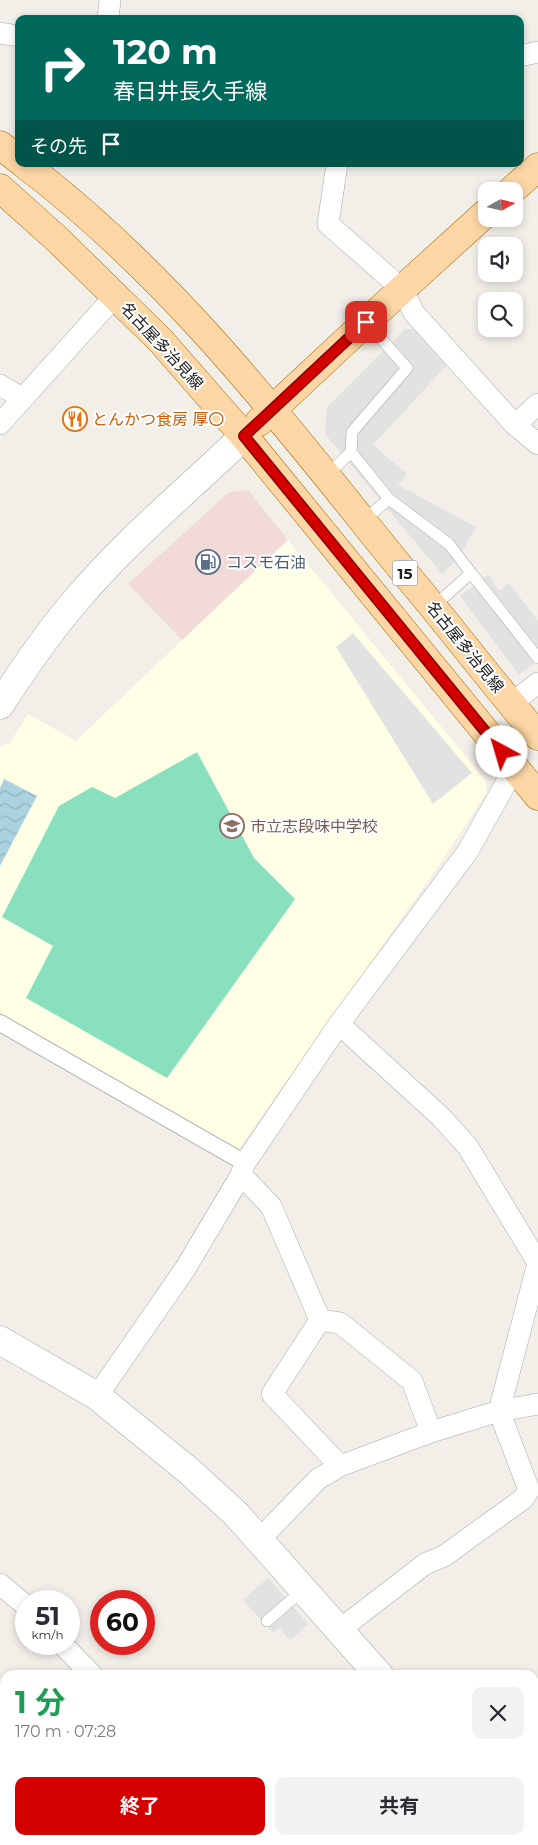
<!DOCTYPE html>
<html lang="ja">
<meta charset="utf-8">
<style>
body{margin:0;font-family:Montserrat,"Noto Sans JP",sans-serif;background:#f2f2f3;color:#2b2b33;height:100vh;display:flex;flex-direction:column;font-size:19px;white-space:nowrap}
*{box-sizing:border-box;margin:0}
p{font-size:16px;color:#7c7c81}
.icon{flex:none;width:28px;height:28px;fill:none;stroke:currentColor;stroke-width:2;stroke-linecap:round;stroke-linejoin:round}
.map{position:relative;flex:1;overflow:hidden}
.panel{position:absolute;left:0px;top:1670px;width:539px;height:175px;display:flex;flex-direction:column;background:#fff;border-radius:15px 15px 0 0;box-shadow:0 2px 8px #0003}
.panel>*{flex:none}
.banner{position:absolute;left:15px;top:15px;width:509px;height:152px;border-radius:10px;box-shadow:0 2px 8px #0003;background:#00695c;color:#fff;overflow:hidden}
.needle{width:32px;rotate:82deg}
.controls{position:absolute;left:478px;top:182px;display:grid;gap:10px}
.controls a{display:grid;place-items:center;width:45px;height:45px;border-radius:10px;background:#fff;box-shadow:0 2px 8px #0003;font-size:25px}
.speed{position:absolute;left:15px;top:1590px;display:flex;gap:10px;font-size:25px;font-weight:700;text-align:center}
.speed>*{display:grid;place-content:center;width:65px;height:65px;border-radius:50%;background:#fff;box-shadow:0 2px 8px #0003;line-height:1}
.speed small{font-size:12px;font-weight:400}
.speed .limit{border:8px solid #d22;background:#fff;color:#111}
.pin{position:absolute;display:grid;place-items:center;width:42px;height:42px;color:#fff;margin:-21px;border-radius:10px;box-shadow:0 2px 8px #0006}
.me{position:absolute;width:55px;margin:-28px;rotate:321deg;stroke-linejoin:round;filter:drop-shadow(0 0 4px #0008)}
.turn{display:flex;align-items:center;gap:18px;height:105px;padding:0 15px;font-size:22px}
.turn .icon{width:65px;height:65px;stroke-width:2.5}
.turn b{display:block;font-size:35px;line-height:42px}
.then{display:flex;align-items:center;height:48px;padding:0 15px;background:#0003;gap:10px;font-size:19px}
.round{display:grid;place-items:center;flex:none;width:52px;height:52px;border-radius:10px;background:#f2f2f3}
.headline{display:flex;align-items:center;justify-content:space-between;height:85px;padding:0 15px}
h1{font-size:30px;font-weight:700;line-height:38px;color:#1e9e55}
.cta{display:flex;gap:10px;margin-top:auto;padding:10px 15px}
.cta a{flex:1;height:58px;border-radius:10px;background:#d40000;color:#fff;font-size:20px;font-weight:700;line-height:58px;text-align:center}
.cta a+a{background:#f2f2f3;color:#2b2b33}
.map>svg:first-child{display:block}
.commercial{fill:#f2dad9}
.education{fill:#ffffe5}
.pitch{fill:#88e0be}
.parking{fill:#e2e2e2}
.water{fill:url(#water-waves)}
.lines{fill:none;stroke-linecap:round;stroke-linejoin:round}
.service-casing{stroke:#a9a9a9;stroke-width:12}
.pedestrian-casing{stroke:#a9a9a9;stroke-width:18}
.minor-casing{stroke:#a9a9a9;stroke-width:22}
.tertiary-casing{stroke:#a9a9a9;stroke-width:29}
.primary-casing{stroke:#a06b00;stroke-width:29}
.service{stroke:#fff;stroke-width:11}
.pedestrian{stroke:#fff;stroke-width:16}
.minor{stroke:#fff;stroke-width:21}
.tertiary{stroke:#fff;stroke-width:28}
.primary{stroke:#fcd6a4;stroke-width:28}
.route-casing{stroke:#8a0000;stroke-width:12}
.route{stroke:#d40000;stroke-width:9}
.labels{text-anchor:middle;dominant-baseline:central;stroke-width:4;stroke-linejoin:round;paint-order:stroke}
.shield{fill:#fff;stroke:#646464;stroke-width:1}
.shield-label{font-size:15px;font-weight:bold;fill:#222}
.street-label{font-size:16px;fill:#222;stroke:#fff}
.food-label{font-size:16px;fill:#c56008;stroke:#fff;text-anchor:start}
.service-label{font-size:16px;fill:#4e5e75;stroke:#fff;text-anchor:start}
.education-label{font-size:16px;fill:#785e54;stroke:#fff;text-anchor:start}
</style>
<div class="map">
<svg width="538" height="1845" viewBox="0 0 538 1845">
<defs>
<pattern id="water-waves" width="16" height="10" patternUnits="userSpaceOnUse" patternTransform="scale(1.25)"><rect width="16" height="10" fill="#aad3df"/><path d="M0 5q4-4 8 0t8 0" fill="none" stroke="#92b5bf"/></pattern>
</defs>
<rect width="100%" height="100%" fill="#f2efe9"/>
<!-- commercial -->
<path class="commercial" d="M 248,490 L 288,540 L 182,640 L 128,584 L 229,492 Z"/>
<!-- education -->
<path class="education" d="M 288,540 L 485,780 L 487,792 L 442,861 L 238,1150 L 0,1014 L 0,748 L 2,745 L 9,744 L 28,714 L 76,741 Z"/>
<!-- pitch -->
<path class="pitch" d="M 197,752 L 254,858 L 295,899 L 167,1078 L 26,998 L 53,946 L 2,917 L 59,806 L 92,787 L 115,798 Z"/>
<!-- parking -->
<path class="parking" d="M 405,329 L 414,329 L 447,365 L 373,445 L 407,474 L 398,485 L 476,527 L 458,558 L 442,574 L 325,434 L 327,407 Z
M 488,575 L 499,591 L 509,583 L 538,621 L 538,660 L 519,675 L 460,596 Z
M 353,633 L 472,773 L 433,804 L 336,647 Z
M 268,1578 L 308,1624 L 290,1640 L 279,1628 L 273,1633 L 243,1600 Z"/>
<!-- water -->
<path class="water" d="M 4,779 L 37,796 L 0,866 L 0,788 Z"/>
<g class="lines">
<defs>
<path id="service" d="M 351,452 L 389,499 L 449,544 L 471,573
M 327,475 L 351,452 L 352,432 L 407,368 L 366,322
M 363,521 L 389,499
M 433,607 L 471,573 L 538,658
M 267,1621 L 303,1590"/>
<path id="pedestrian" d="M 0,1023 L 245,1163"/>
<path id="minor" d="M 108,19 L 110,0
M 0,33 L 19,36
M 520,56 L 538,52
M 337,164 L 328,224 L 402,289 L 414,313 L 515,425 L 538,444
M 0,385 L 22,398
M 0,424 L 115,296
M 515,425 L 538,404
M 511,704 L 538,683
M 339,1024 L 441,1117 L 468,1147 L 538,1263
M 241,1175 L 271,1206 L 320,1320 L 272,1394 L 340,1466
M 320,1320 L 340,1323 L 412,1381 L 431,1432
M 97,1396 L 185,1269 L 241,1175 L 245,1163 L 339,1024 L 468,851 L 515,767
M 259,1540 L 318,1479 L 340,1466 L 431,1432 L 499,1411 L 538,1404
M 0,1584 L 26,1606
M 338,1631 L 425,1564 L 444,1556 L 523,1499 L 529,1490 L 499,1411 L 538,1263
M 62,1644 L 92,1675
M 534,1741 L 538,1749
M 0,1829 L 5,1837
M 202,1840 L 203,1845
M 29,1845 L 101,1840"/>
<path id="tertiary" d="M 0,705 C 24,668 49,631 78,598 C 128,539 189,489 244,436
M 0,1340 L 97,1396 L 189,1471 L 236,1514 L 379,1675
M 508,1840 L 512,1845"/>
<path id="primary" d="M 0,145 L 19,160
M 24,164 C 155,263 260,392 362,520 C 385,549 409,578 433,607 C 468,650 502,694 538,736
M 0,188 L 58,240 L 161,341 L 244,436 L 538,796
M 511,191 L 538,167
M 259,422 L 366,322 L 486,213"/>
</defs>
<!-- service casing -->
<use href="#service" class="service-casing"/>
<!-- pedestrian casing -->
<use href="#pedestrian" class="pedestrian-casing"/>
<!-- minor casing -->
<use href="#minor" class="minor-casing"/>
<!-- tertiary casing -->
<use href="#tertiary" class="tertiary-casing"/>
<!-- primary casing -->
<use href="#primary" class="primary-casing"/>
<!-- service -->
<use href="#service" class="service"/>
<!-- pedestrian -->
<use href="#pedestrian" class="pedestrian"/>
<!-- minor -->
<use href="#minor" class="minor"/>
<!-- tertiary -->
<use href="#tertiary" class="tertiary"/>
<!-- primary -->
<use href="#primary" class="primary"/>
</g>
<g class="lines">
<defs>
<path id="route" d="M 366,322 L 244,436 L 502,752"/>
</defs>
<!-- route casing -->
<use href="#route" class="route-casing"/>
<!-- route -->
<use href="#route" class="route"/>
</g>
<!-- icons -->
<defs>
<symbol id="restaurant-ring" viewBox="-11 -11 22 22"><circle r="9.5" fill="#fff" stroke="#e8710a" stroke-width="1.5"/><path d="M-5-6h1v4h1v-4h1v4h1v-4h1v5L-1.5 .5V6h-2V.5L-5-1ZM5-6V6H3V1.5H1.5Q1.5-4 5-6Z" fill="#e8710a"/></symbol>
<symbol id="fuel-ring" viewBox="-11 -11 22 22"><circle r="9.5" fill="#fff" stroke="#5c6f8a" stroke-width="1.5"/><path d="M-5.5-6h7V0h2V4h1.3V-2.5L3-4.5l.8-.8L6-3V5H2.5V1h-1V6h-7ZM-4.2-4.7v3.2H.2V-4.7Z" fill="#5c6f8a"/></symbol>
<symbol id="school-ring" viewBox="-11 -11 22 22"><circle r="9.5" fill="#fff" stroke="#8d6e63" stroke-width="1.5"/><path d="M0-5L7-2L0 1L-7-2ZM-4 1L0 2.5L4 1V4Q0 6-4 4Z" fill="#8d6e63"/></symbol>
</defs>
<g fill-rule="evenodd">
<use href="#restaurant-ring" x="61" y="405" width="28" height="28"/>
<use href="#fuel-ring" x="194" y="548" width="28" height="28"/>
<use href="#school-ring" x="218" y="812" width="28" height="28"/>
</g>
<g class="labels">
<!-- shield labels -->
<rect class="shield" x="392.5" y="560.5" width="25" height="25" rx="4"/>
<g class="shield-label">
<text x="405" y="573">15</text>
</g>
<!-- street labels -->
<g class="street-label">
<text transform="translate(162 346) rotate(47)">名古屋多治見線</text>
<text transform="translate(465 647) rotate(51)">名古屋多治見線</text>
</g>
<!-- food labels -->
<g class="food-label">
<text x="92" y="419">とんかつ食房 厚〇</text>
</g>
<!-- service labels -->
<g class="service-label">
<text x="226" y="562">コスモ石油</text>
</g>
<!-- education labels -->
<g class="education-label">
<text x="250" y="826">市立志段味中学校</text>
</g>
</g>
</svg>
<div class="controls">
<a><svg class="needle" viewBox="-14 -14 28 28"><path d="M0-13l5 13h-10z" fill="#e53935"/><path d="M0 13l5-13h-10z" fill="#7c7c81"/></svg></a>
<a><svg class="icon" aria-label="sound" viewBox="0 0 24 24"><path d="M4 9h4l5-4v14l-5-4H4zM17 9q2 3 0 6"/></svg></a>
<a><svg class="icon" aria-label="search" viewBox="0 0 24 24"><circle cx="10" cy="10" r="6"/><path d="M15 15l6 6"/></svg></a>
</div>
<div class="speed"><div>51<small>km/h</small></div><div class="limit">60</div></div>
<div class="pin" style="left:366px;top:322px;background:#d93025"><svg class="icon" aria-label="arrive" viewBox="0 0 24 24"><path d="M6 21V4h12l-3 4 3 4H6"/></svg></div>
<svg class="me" style="left:502px;top:752px" viewBox="-20 -20 40 40"><circle r="19" fill="#fff"/><path d="M0-13L10 11 0 6-10 11z" fill="#d40000"/></svg>
<div class="banner">
<div class="turn"><svg class="icon" aria-label="right" viewBox="0 0 24 24"><path d="M7 20v-9h11M14 6l5 5-5 5"/></svg><div><b>120 m</b>春日井長久手線</div></div>
<div class="then">その先<svg class="icon" aria-label="arrive" viewBox="0 0 24 24"><path d="M6 21V4h12l-3 4 3 4H6"/></svg></div>
</div>
<section class="panel">
<div class="headline"><div><h1>1 分</h1><p>170 m · 07:28</p></div><a class="round"><svg class="icon" aria-label="close" viewBox="0 0 24 24"><path d="M6 6l12 12M18 6L6 18"/></svg></a></div>
<div class="cta"><a>終了</a><a>共有</a></div>
</section>
</div>
